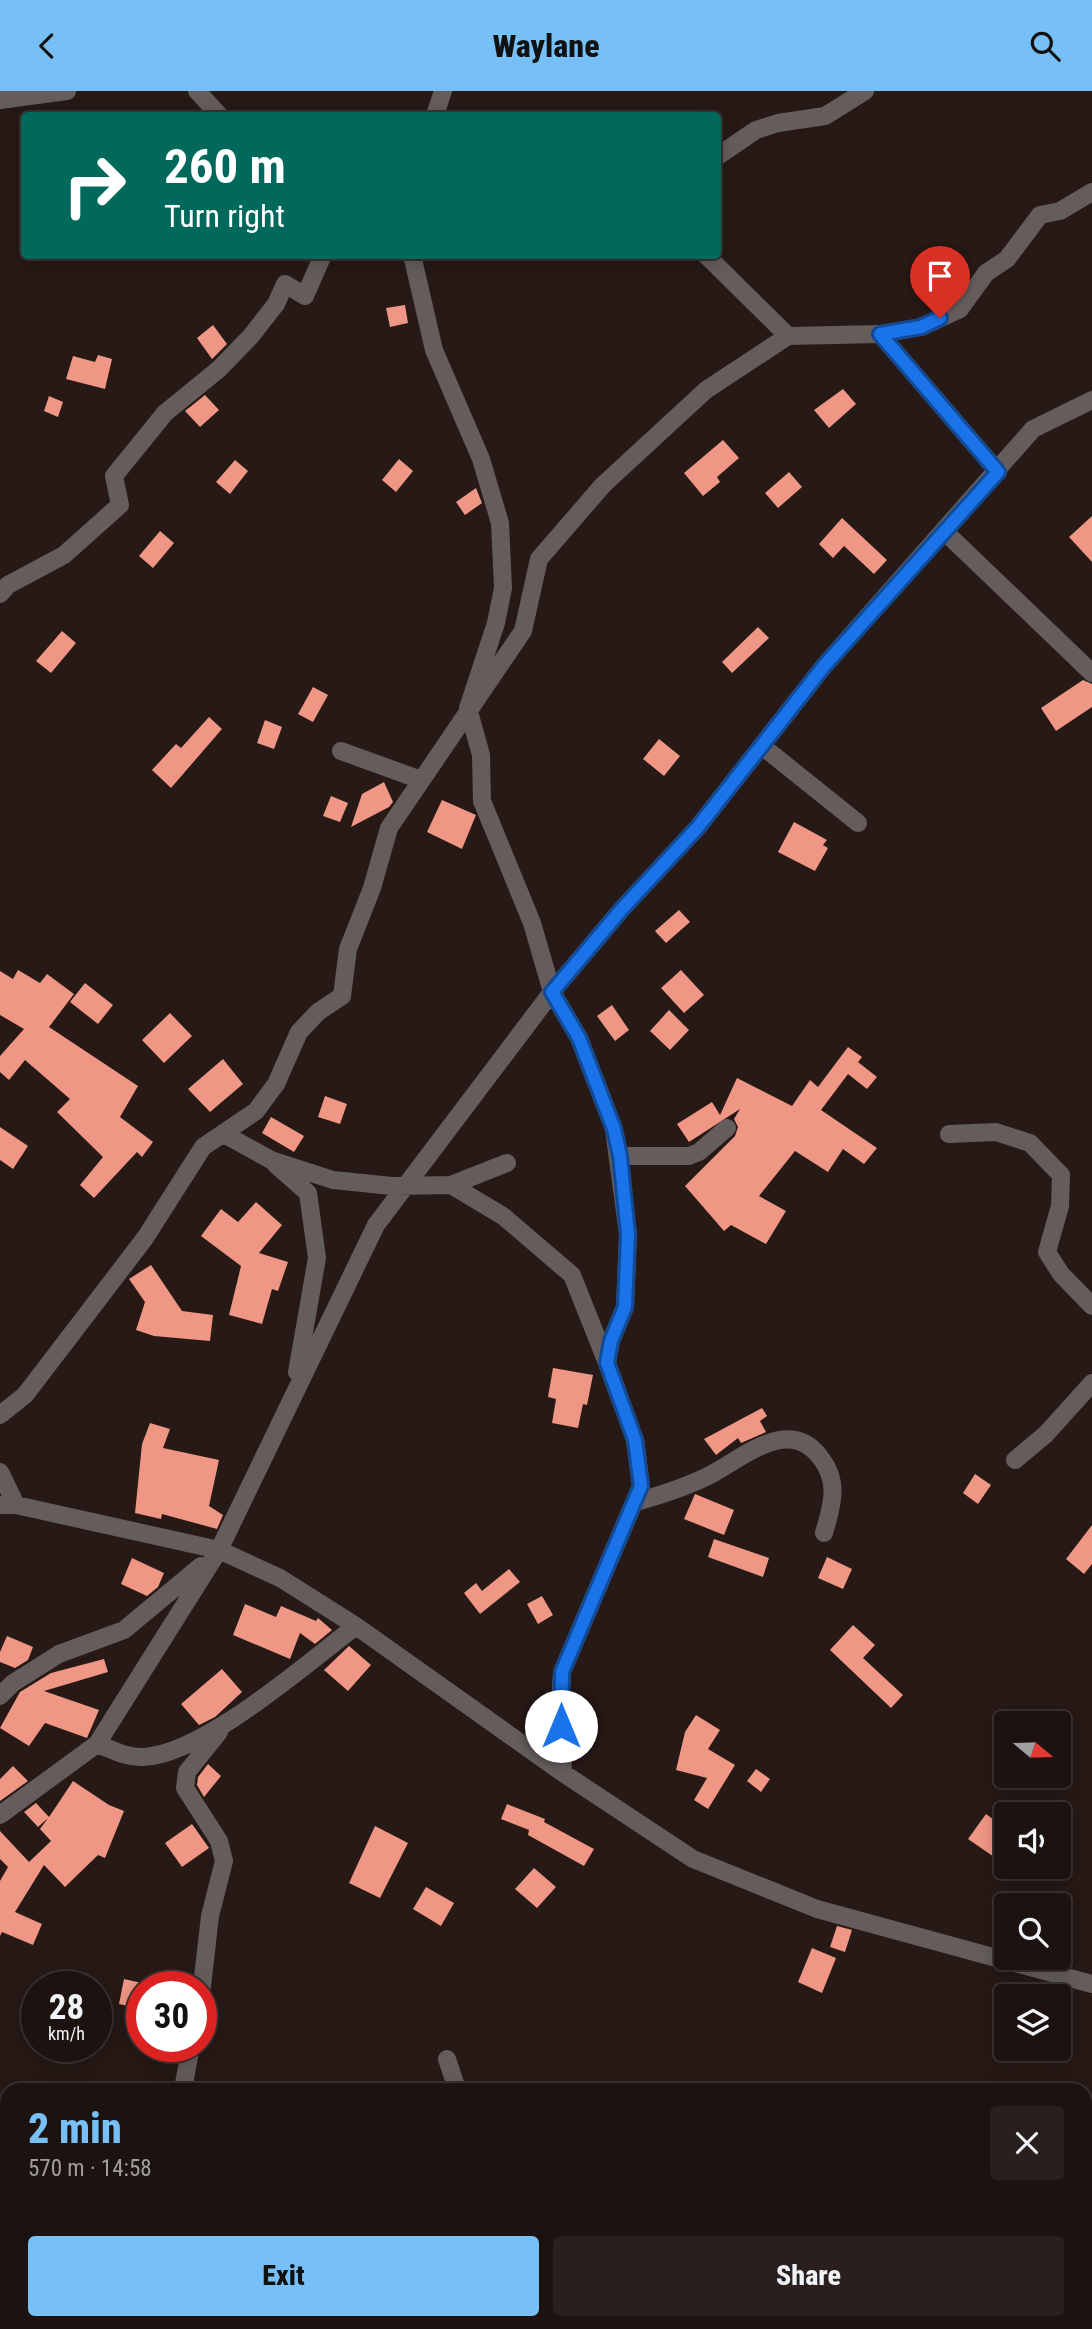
<!DOCTYPE html>
<meta charset="utf-8">
<style>
body{margin:0;font-family:"Roboto Condensed",sans-serif;background:#29201e;color:#f1f3f6;height:100vh;display:flex;flex-direction:column;font-size:26px;white-space:nowrap}
*{box-sizing:border-box;margin:0}
p{font-size:23px;color:#a09e9f}
.icon{flex:none;width:38px;height:38px;fill:none;stroke:currentColor;stroke-width:2;stroke-linecap:round;stroke-linejoin:round}
.map{position:relative;flex:1;overflow:hidden}
.drawer{position:absolute;left:0px;top:1992px;width:1092px;height:247px;display:flex;flex-direction:column;background:#1c1310;border-radius:21px 21px 0 0;box-shadow:0 4px 18px #0003,0 0 0 2px #3a3230}
.drawer>*{flex:none}
.guide{position:absolute;left:21px;top:21px;width:700px;height:147px;border-radius:7px;box-shadow:0 4px 18px #0003,0 0 0 2px #3a3230;background:#00695c;color:#fff;overflow:hidden}
.needle{width:46px;rotate:109deg}
.tools{position:absolute;left:994px;top:1620px;display:grid;gap:14px}
.tools a{display:grid;place-items:center;width:77px;height:77px;border-radius:7px;background:#1c1310;box-shadow:0 4px 18px #0003,0 0 0 2px #3a3230;font-size:35px}
.speed{position:absolute;left:21px;top:1880px;display:flex;gap:14px;font-size:35px;font-weight:700;text-align:center}
.speed>*{display:grid;place-content:center;width:91px;height:91px;border-radius:50%;background:#1c1310;box-shadow:0 4px 18px #0003,0 0 0 2px #3a3230;line-height:1}
.speed small{font-size:18px;font-weight:400}
.speed .limit{border:10px solid #d22;background:#fff;color:#111}
.pin{position:absolute;display:grid;place-items:center;width:60px;height:60px;color:#fff;margin:-72px -30px;border-radius:50% 50% 50% 0;rotate:-45deg;box-shadow:0 0 7px #0007}
.pin .icon{rotate:45deg}
.me{position:absolute;width:77px;margin:-38px;rotate:0deg;stroke-linejoin:round;filter:drop-shadow(0 0 5px #0008)}
.turn{display:flex;align-items:center;gap:24px;height:147px;padding:0 28px;font-size:32px}
.turn .icon{width:91px;height:91px;stroke-width:2.5}
.turn b{display:block;font-size:49px;line-height:60px}
.round{display:grid;place-items:center;flex:none;width:74px;height:74px;border-radius:7px;background:#29201e}
.summary{display:flex;align-items:center;justify-content:space-between;height:119px;padding:0 28px}
h1{font-size:42px;font-weight:800;line-height:52px;color:#76c0f7}
.primary-button{display:flex;gap:14px;margin-top:auto;padding:14px 28px}
.primary-button a{flex:1;height:80px;border-radius:7px;background:#76c0f7;color:#111;font-size:28px;font-weight:800;line-height:80px;text-align:center}
.primary-button a+a{background:#29201e;color:#f1f3f6}
header{display:flex;justify-content:space-between;align-items:center;height:91px;padding:0 28px;background:#76c0f7;color:#111;font-size:32px;font-weight:800}
.map>svg:first-child{display:block}
.building{fill:#f09684}
.lines{fill:none;stroke-linecap:round;stroke-linejoin:round}
.street{stroke:#645d5c;stroke-width:18}
.route-casing{stroke:#114b97;stroke-width:18}
.route{stroke:#1a73e8;stroke-width:12}
</style>
<header><svg class="icon" aria-label="back" viewBox="0 0 24 24"><path d="M15 5l-7 7 7 7"/></svg>Waylane<svg class="icon" aria-label="search" viewBox="0 0 24 24"><circle cx="10" cy="10" r="6"/><path d="M15 15l6 6"/></svg></header>
<div class="map">
<svg width="1092" height="2238" viewBox="0 0 1092 2238">
<rect width="100%" height="100%" fill="#261916"/>
<!-- building -->
<path class="building" d="M 405,214 L 408,232 L 390,236 L 386,217 Z
M 213,234 L 227,253 L 212,268 L 197,247 Z
M 98,264 L 112,268 L 105,298 L 66,288 L 73,265 L 95,271 Z
M 843,298 L 856,313 L 829,337 L 814,319 Z
M 205,304 L 219,319 L 200,336 L 185,320 Z
M 49,305 L 63,311 L 58,326 L 44,320 Z
M 723,349 L 739,367 L 717,386 L 720,391 L 703,405 L 684,382 Z
M 399,368 L 413,380 L 396,401 L 382,389 Z
M 235,369 L 248,380 L 230,403 L 216,391 Z
M 789,381 L 802,396 L 778,417 L 765,402 Z
M 476,397 L 482,412 L 465,424 L 456,411 Z
M 1092,425 L 1092,471 L 1069,446 Z
M 842,427 L 887,469 L 874,483 L 844,455 L 833,467 L 819,453 Z
M 160,440 L 174,452 L 153,477 L 139,465 Z
M 758,536 L 769,547 L 732,582 L 722,571 Z
M 62,540 L 76,552 L 51,582 L 36,570 Z
M 1083,589 L 1092,593 L 1092,616 L 1056,640 L 1041,617 Z
M 313,596 L 328,604 L 313,631 L 298,623 Z
M 209,626 L 222,638 L 171,697 L 152,679 L 176,653 L 181,657 Z
M 265,629 L 282,636 L 274,658 L 257,652 Z
M 659,648 L 680,665 L 664,685 L 643,668 Z
M 384,691 L 393,711 L 389,716 L 351,736 L 362,703 Z
M 331,705 L 348,712 L 340,731 L 323,725 Z
M 442,709 L 476,724 L 462,758 L 427,741 Z
M 794,731 L 827,749 L 823,754 L 828,757 L 815,780 L 778,761 Z
M 679,819 L 690,831 L 666,852 L 655,840 Z
M 18,879 L 40,892 L 47,883 L 74,903 L 49,936 L 138,995 L 120,1026 L 153,1051 L 142,1066 L 137,1061 L 94,1107 L 80,1094 L 103,1066 L 57,1021 L 70,1008 L 25,969 L 9,989 L 0,981 L 0,965 L 24,938 L 0,924 L 0,880 L 13,888 Z
M 681,879 L 704,904 L 684,922 L 661,897 Z
M 85,892 L 113,914 L 98,933 L 70,911 Z
M 612,914 L 629,939 L 615,950 L 597,925 Z
M 669,919 L 689,939 L 670,959 L 650,940 Z
M 170,922 L 192,945 L 164,972 L 142,949 Z
M 848,956 L 862,966 L 858,971 L 877,986 L 867,998 L 848,983 L 821,1019 L 877,1057 L 864,1073 L 843,1058 L 828,1081 L 795,1060 L 759,1105 L 786,1120 L 766,1153 L 731,1134 L 724,1140 L 685,1095 L 735,1045 L 738,1036 L 734,1028 L 740,1018 L 689,1051 L 677,1033 L 712,1011 L 720,1024 L 737,987 L 792,1015 L 810,989 L 818,996 Z
M 223,968 L 243,993 L 210,1021 L 188,998 Z
M 325,1005 L 347,1013 L 340,1033 L 318,1026 Z
M 271,1026 L 304,1045 L 294,1061 L 262,1042 Z
M 0,1036 L 28,1055 L 13,1078 L 0,1069 Z
M 256,1111 L 282,1134 L 259,1162 L 288,1171 L 278,1200 L 272,1198 L 262,1233 L 229,1224 L 241,1175 L 201,1145 L 221,1118 L 238,1131 Z
M 151,1174 L 182,1220 L 213,1224 L 210,1250 L 154,1245 L 136,1239 L 145,1211 L 129,1188 Z
M 553,1277 L 593,1284 L 587,1314 L 583,1313 L 578,1337 L 552,1332 L 556,1308 L 548,1306 Z
M 762,1317 L 767,1325 L 760,1330 L 766,1341 L 741,1352 L 738,1347 L 716,1364 L 704,1348 Z
M 150,1332 L 170,1338 L 163,1357 L 219,1369 L 209,1415 L 223,1424 L 217,1438 L 162,1423 L 161,1428 L 135,1422 L 142,1353 Z
M 975,1383 L 991,1394 L 978,1413 L 963,1402 Z
M 695,1403 L 734,1419 L 724,1444 L 684,1428 Z
M 1092,1434 L 1092,1473 L 1084,1483 L 1066,1468 Z
M 714,1448 L 769,1467 L 763,1486 L 708,1466 Z
M 827,1466 L 852,1478 L 843,1498 L 818,1487 Z
M 132,1467 L 164,1482 L 158,1496 L 147,1505 L 121,1493 Z
M 509,1478 L 520,1491 L 480,1523 L 464,1502 L 476,1492 L 482,1500 Z
M 542,1505 L 553,1524 L 538,1533 L 527,1513 Z
M 245,1513 L 276,1526 L 281,1515 L 316,1530 L 318,1527 L 332,1539 L 315,1553 L 300,1542 L 290,1568 L 233,1544 Z
M 853,1534 L 875,1554 L 863,1567 L 903,1604 L 891,1617 L 830,1559 Z
M 7,1545 L 33,1556 L 28,1569 L 15,1577 L 0,1571 L 0,1561 Z
M 349,1555 L 371,1574 L 348,1600 L 324,1579 Z
M 104,1568 L 108,1581 L 44,1600 L 99,1619 L 87,1647 L 45,1632 L 29,1655 L 0,1637 L 20,1601 L 51,1582 Z
M 222,1578 L 242,1601 L 215,1626 L 199,1634 L 181,1613 Z
M 696,1624 L 720,1639 L 708,1658 L 735,1674 L 708,1718 L 694,1709 L 707,1687 L 676,1679 L 685,1641 Z
M 208,1673 L 221,1685 L 204,1706 L 197,1694 L 198,1686 Z
M 13,1675 L 28,1690 L 0,1710 L 0,1688 Z
M 756,1678 L 770,1688 L 761,1701 L 747,1690 Z
M 73,1690 L 109,1714 L 124,1720 L 105,1767 L 98,1764 L 65,1796 L 44,1774 L 15,1821 L 42,1833 L 33,1854 L 2,1841 L 0,1845 L 0,1790 L 8,1776 L 0,1768 L 0,1740 L 29,1771 L 51,1750 L 40,1738 L 48,1727 L 38,1736 L 24,1721 L 36,1712 L 49,1726 Z
M 507,1713 L 545,1728 L 544,1731 L 594,1758 L 584,1775 L 528,1744 L 529,1739 L 501,1728 Z
M 986,1723 L 1006,1738 L 1006,1755 L 997,1768 L 968,1748 Z
M 192,1733 L 209,1757 L 182,1776 L 165,1752 Z
M 375,1735 L 408,1752 L 380,1807 L 349,1792 Z
M 534,1777 L 556,1796 L 537,1817 L 515,1798 Z
M 426,1796 L 454,1812 L 441,1835 L 413,1818 Z
M 837,1835 L 852,1839 L 845,1861 L 830,1856 Z
M 812,1857 L 836,1867 L 822,1902 L 798,1891 Z
M 124,1888 L 142,1892 L 142,1918 L 119,1913 Z"/>
<g class="lines">
<!-- street -->
<path class="street" d="M 197,0 L 219,24
M 0,9 L 67,0
M 435,24 L 443,0
M 718,65 L 756,39 L 778,32 L 825,25 L 865,0
M 412,164 L 434,259 L 481,368 L 500,432 L 503,497 L 496,532 L 468,617 L 481,664 L 482,710 L 532,832 L 552,901 L 579,947 L 614,1038 L 628,1143 L 625,1216 L 611,1250 L 607,1272 L 635,1349 L 641,1395 L 562,1581 L 560,1612 L 563,1682
M 706,164 L 788,245
M 880,243 L 998,381
M 944,440 L 1092,582
M 0,503 L 8,494 L 64,464 L 120,414 L 114,385 L 165,322 L 219,278 L 251,245 L 276,213 L 285,193 L 305,205 L 323,164
M 762,655 L 858,732
M 341,660 L 421,689
M 224,1043 L 271,1069 L 333,1089 L 392,1095 L 451,1094 L 507,1072
M 949,1043 L 996,1041 L 1030,1052 L 1061,1084 L 1060,1115 L 1047,1161 L 1061,1183 L 1092,1215
M 620,1065 L 689,1065 L 699,1061 L 727,1037
M 276,1074 L 308,1102 L 317,1167 L 297,1281
M 451,1094 L 503,1125 L 572,1184 L 607,1272
M 0,1324 L 25,1304 L 87,1223 L 145,1147 L 203,1056 L 256,1020 L 276,993 L 299,941 L 318,921 L 342,905 L 348,858 L 372,797 L 389,737 L 523,540 L 539,468 L 603,394 L 706,299 L 788,245 L 880,243 L 921,236 L 960,218 L 986,182 L 1007,168 L 1040,124 L 1060,120 L 1092,101
M 1015,1369 L 1046,1343 L 1092,1292
M 0,1381 L 16,1414
M 636,1411 C 661,1404 689,1395 712,1383 C 744,1366 789,1325 820,1366 C 840,1391 832,1414 824,1442
M 0,1414 L 16,1414 L 219,1459 L 280,1487 L 356,1535
M 0,1605 L 13,1592 L 59,1563 L 124,1539 L 201,1475
M 97,1653 C 111,1658 127,1667 143,1666 C 203,1664 307,1572 356,1535 L 563,1682 L 693,1768 L 817,1818 L 1092,1893
M 0,1724 L 97,1653 L 219,1459 L 376,1134 L 552,901 L 621,819 L 698,736 L 824,575 L 1033,338 L 1092,309
M 201,1904 L 210,1825 L 224,1770 L 219,1750 L 185,1697 L 187,1681 L 219,1641
M 447,1968 L 457,1998
M 183,1998 L 191,1955
M 1085,2078 L 1092,2075
M 0,2170 L 7,2177
M 13,2231 L 26,2238
M 61,2231 L 68,2238
M 477,2231 L 477,2238
M 728,2238 L 743,2231"/>
</g>
<g class="lines">
<defs>
<path id="route" d="M 561,1635 L 562,1581 L 641,1395 L 635,1349 L 607,1272 L 611,1250 L 625,1216 L 628,1143 L 620,1065 L 614,1038 L 579,947 L 552,901 L 621,819 L 698,736 L 824,575 L 998,381 L 880,243 L 921,236 L 940,227"/>
</defs>
<!-- route casing -->
<use href="#route" class="route-casing"/>
<!-- route -->
<use href="#route" class="route"/>
</g>
</svg>
<div class="tools">
<a><svg class="needle" viewBox="-14 -14 28 28"><path d="M0-13l5 13h-10z" fill="#e53935"/><path d="M0 13l5-13h-10z" fill="#a09e9f"/></svg></a>
<a><svg class="icon" aria-label="sound" viewBox="0 0 24 24"><path d="M4 9h4l5-4v14l-5-4H4zM17 9q2 3 0 6"/></svg></a>
<a><svg class="icon" aria-label="search" viewBox="0 0 24 24"><circle cx="10" cy="10" r="6"/><path d="M15 15l6 6"/></svg></a>
<a><svg class="icon" aria-label="layers" viewBox="0 0 24 24"><path d="M12 4l9 5-9 5-9-5zM3 14l9 5 9-5"/></svg></a>
</div>
<div class="speed"><div>28<small>km/h</small></div><div class="limit">30</div></div>
<div class="pin" style="left:940px;top:227px;background:#d93025"><svg class="icon" aria-label="arrive" viewBox="0 0 24 24"><path d="M6 21V4h12l-3 4 3 4H6"/></svg></div>
<svg class="me" style="left:561px;top:1635px" viewBox="-20 -20 40 40"><circle r="19" fill="#fff"/><path d="M0-13L10 11 0 6-10 11z" fill="#1a73e8"/></svg>
<div class="guide">
<div class="turn"><svg class="icon" aria-label="right" viewBox="0 0 24 24"><path d="M7 20v-9h11M14 6l5 5-5 5"/></svg><div><b>260 m</b>Turn right</div></div>
</div>
<section class="drawer">
<div class="summary"><div><h1>2 min</h1><p>570 m · 14:58</p></div><a class="round"><svg class="icon" aria-label="close" viewBox="0 0 24 24"><path d="M6 6l12 12M18 6L6 18"/></svg></a></div>
<div class="primary-button"><a>Exit</a><a>Share</a></div>
</section>
</div>
